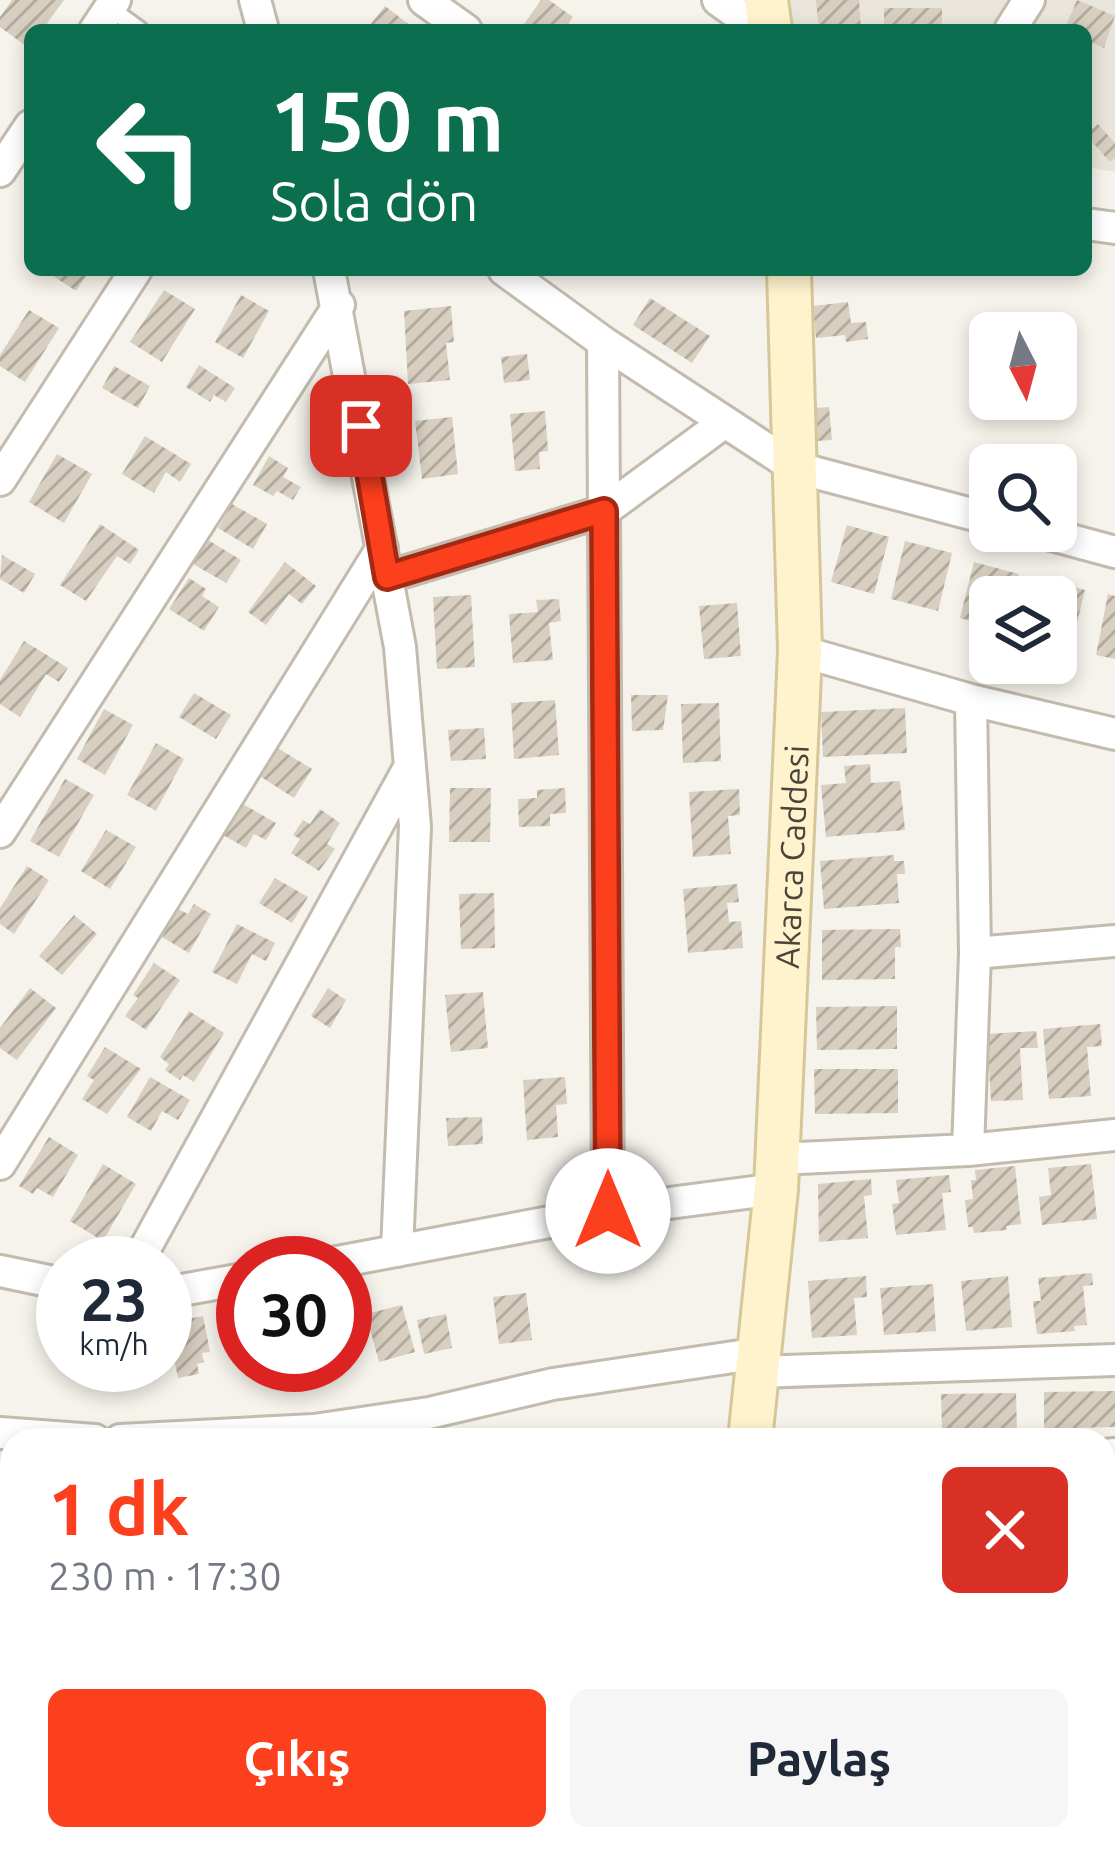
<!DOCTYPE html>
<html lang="tr">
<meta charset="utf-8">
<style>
body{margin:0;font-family:Ubuntu,sans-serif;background:#f6f6f7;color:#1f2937;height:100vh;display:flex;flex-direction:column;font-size:45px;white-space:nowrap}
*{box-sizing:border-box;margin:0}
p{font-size:39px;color:#747a83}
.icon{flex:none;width:66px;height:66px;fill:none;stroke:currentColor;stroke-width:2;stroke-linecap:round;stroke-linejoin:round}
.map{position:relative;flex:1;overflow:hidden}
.panel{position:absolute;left:0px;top:1428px;width:1116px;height:423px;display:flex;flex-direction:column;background:#fff;border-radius:36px 36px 0 0;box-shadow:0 6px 18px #0003}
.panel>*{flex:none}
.banner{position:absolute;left:24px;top:24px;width:1068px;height:252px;border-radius:18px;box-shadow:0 6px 18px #0003;background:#0b6e4f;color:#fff;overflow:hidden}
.needle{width:78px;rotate:174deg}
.tools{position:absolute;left:969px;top:312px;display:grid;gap:24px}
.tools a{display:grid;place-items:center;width:108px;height:108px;border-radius:18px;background:#fff;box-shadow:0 6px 18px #0003;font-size:60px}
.speed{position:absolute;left:36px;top:1236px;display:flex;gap:24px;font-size:60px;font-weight:700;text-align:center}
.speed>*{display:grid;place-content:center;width:156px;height:156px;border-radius:50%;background:#fff;box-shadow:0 6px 18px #0003;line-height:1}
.speed small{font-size:30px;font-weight:400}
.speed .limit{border:18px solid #d22;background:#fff;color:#111}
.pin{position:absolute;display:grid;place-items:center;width:102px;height:102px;color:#fff;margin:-51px;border-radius:24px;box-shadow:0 6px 18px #0006}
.me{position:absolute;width:132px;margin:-66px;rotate:0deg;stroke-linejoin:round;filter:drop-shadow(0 0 9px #0008)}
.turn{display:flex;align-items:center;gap:42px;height:252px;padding:0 48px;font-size:54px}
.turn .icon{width:156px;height:156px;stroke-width:2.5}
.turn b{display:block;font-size:84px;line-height:102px}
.round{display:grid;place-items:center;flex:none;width:126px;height:126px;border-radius:18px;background:#f6f6f7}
.summary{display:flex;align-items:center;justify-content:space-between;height:204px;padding:0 48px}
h1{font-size:72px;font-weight:600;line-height:90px;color:#fc3f1d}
.action{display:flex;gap:24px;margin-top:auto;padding:24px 48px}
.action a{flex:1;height:138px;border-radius:18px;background:#fc3f1d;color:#fff;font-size:48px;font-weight:600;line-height:138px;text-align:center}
.action a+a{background:#f6f6f7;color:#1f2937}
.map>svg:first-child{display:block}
.residential{fill:#eae5da}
.building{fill:url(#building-hatch)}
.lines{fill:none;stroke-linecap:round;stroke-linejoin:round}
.service-casing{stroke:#c2bbae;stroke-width:21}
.minor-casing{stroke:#c2bbae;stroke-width:36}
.secondary-casing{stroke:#d6c79b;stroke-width:48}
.service{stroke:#fff;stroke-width:15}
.minor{stroke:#fff;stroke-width:30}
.secondary{stroke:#fff3cd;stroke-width:42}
.route-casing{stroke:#a42913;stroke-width:30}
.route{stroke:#fc3f1d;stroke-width:21}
.labels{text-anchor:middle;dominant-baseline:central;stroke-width:10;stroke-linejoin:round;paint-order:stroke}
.street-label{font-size:33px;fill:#4b4439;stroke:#fff}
</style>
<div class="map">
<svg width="1115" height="1850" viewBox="0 0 1115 1850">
<defs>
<pattern id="building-hatch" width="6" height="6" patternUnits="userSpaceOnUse" patternTransform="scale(3)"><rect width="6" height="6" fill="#d8cfc1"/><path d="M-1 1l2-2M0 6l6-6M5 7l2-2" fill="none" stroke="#b1aa9e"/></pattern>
</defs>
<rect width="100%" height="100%" fill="#f6f3ec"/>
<!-- residential -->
<path class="residential" d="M 776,0 L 1115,0 L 1115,172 L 1086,167 L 1086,30 L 780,30 Z"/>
<!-- building -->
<path class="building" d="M 12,0 L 64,0 L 42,30 L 30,30 L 30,49 L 0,27 L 0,17 Z
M 541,0 L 549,0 L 573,17 L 564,30 L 520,30 Z
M 816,0 L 859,0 L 861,30 L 819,30 Z
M 1077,0 L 1115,16 L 1104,48 L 1086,40 L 1086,30 L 1064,30 Z
M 385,6 L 416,30 L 366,30 Z
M 884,8 L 942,8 L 942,30 L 884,30 Z
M 1098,124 L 1115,143 L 1115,158 L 1110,162 L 1086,135 Z
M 53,270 L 90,270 L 76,291 L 50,274 Z
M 164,290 L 195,309 L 162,362 L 130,342 Z
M 241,295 L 269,311 L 243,358 L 215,342 Z
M 650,298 L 710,336 L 692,363 L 633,325 Z
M 848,302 L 851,323 L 866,322 L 868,339 L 846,342 L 845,335 L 816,338 L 813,306 Z
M 451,306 L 454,342 L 446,343 L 450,380 L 408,384 L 404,311 Z
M 29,310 L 59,328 L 25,382 L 0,366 L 0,355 Z
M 527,354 L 530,380 L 504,383 L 501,357 Z
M 199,365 L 235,388 L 226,402 L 214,395 L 210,402 L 186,387 Z
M 114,366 L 150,386 L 138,408 L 102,388 Z
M 829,407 L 832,440 L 817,441 L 815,408 Z
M 545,411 L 548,451 L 539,452 L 540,469 L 515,471 L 510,414 Z
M 452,417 L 458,474 L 422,479 L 415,421 Z
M 145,436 L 191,464 L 180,482 L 166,472 L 154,493 L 122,474 Z
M 57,454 L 92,474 L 64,523 L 29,502 Z
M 269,456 L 288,468 L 283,477 L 301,487 L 293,500 L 277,491 L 273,496 L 253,485 Z
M 232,504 L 267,524 L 253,549 L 218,528 Z
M 100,524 L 139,550 L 130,564 L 117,556 L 86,601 L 60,585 Z
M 847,525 L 889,537 L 874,594 L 831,582 Z
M 208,540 L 241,560 L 226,583 L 193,564 Z
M 905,541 L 952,553 L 938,611 L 891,599 Z
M 2,555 L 35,574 L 24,593 L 0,579 Z
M 285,562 L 316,586 L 302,604 L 289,594 L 266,625 L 248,612 Z
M 974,562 L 1019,574 L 1013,597 L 990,597 L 990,626 L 960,618 Z
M 189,578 L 206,589 L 202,596 L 219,607 L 204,631 L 169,609 Z
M 1041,578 L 1085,590 L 1071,647 L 1056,643 L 1056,597 L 1036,597 Z
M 1108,594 L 1115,596 L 1115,659 L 1096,655 Z
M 471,595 L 475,667 L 437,669 L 433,597 Z
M 559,599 L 561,621 L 549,623 L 553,660 L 513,663 L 509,614 L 538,612 L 536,600 Z
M 737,603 L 741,656 L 704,659 L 699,606 Z
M 24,641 L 68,668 L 59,682 L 46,674 L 20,717 L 0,704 L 0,680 Z
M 194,693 L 231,715 L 216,739 L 179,717 Z
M 631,695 L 668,695 L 663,730 L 632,731 Z
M 555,700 L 559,755 L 514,759 L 511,703 Z
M 719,703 L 721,761 L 683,763 L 681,704 Z
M 905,708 L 907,753 L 823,757 L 821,712 Z
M 104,709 L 133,725 L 105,775 L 77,759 Z
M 484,728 L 486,759 L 451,761 L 448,730 Z
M 156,743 L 184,759 L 156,811 L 127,795 Z
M 276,747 L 312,769 L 294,798 L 258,775 Z
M 870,764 L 871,783 L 900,781 L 905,830 L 826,837 L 821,785 L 846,783 L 844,766 Z
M 65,779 L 94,795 L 59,857 L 30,841 Z
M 450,788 L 491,788 L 490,842 L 449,842 Z
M 565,788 L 566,813 L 550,814 L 550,826 L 519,827 L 518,799 L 537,798 L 537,790 Z
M 739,789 L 740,815 L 728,816 L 731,854 L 693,857 L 689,792 Z
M 241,803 L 276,823 L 266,840 L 254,834 L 246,848 L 223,835 Z
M 320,809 L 340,823 L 327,844 L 335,849 L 319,871 L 291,853 L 300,839 L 293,835 L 303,820 L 310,824 Z
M 106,830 L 136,847 L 110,889 L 81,871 Z
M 894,855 L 894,861 L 904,861 L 905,874 L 897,874 L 899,903 L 824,909 L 820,861 Z
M 27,866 L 49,880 L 14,934 L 0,924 L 0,908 Z
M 275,878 L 308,897 L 292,923 L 259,903 Z
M 737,884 L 739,902 L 727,903 L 729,922 L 741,921 L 743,948 L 688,953 L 683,889 Z
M 494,893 L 495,948 L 461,949 L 459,894 Z
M 194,904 L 211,914 L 189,953 L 162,937 L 178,909 L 188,914 Z
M 74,915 L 97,934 L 62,975 L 39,956 Z
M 237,924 L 275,943 L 266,961 L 252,954 L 237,984 L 212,972 Z
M 900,929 L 901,947 L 895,947 L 895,979 L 822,980 L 822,930 Z
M 154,963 L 180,980 L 146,1030 L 125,1016 L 138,998 L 133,995 Z
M 30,988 L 56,1008 L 17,1060 L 0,1048 L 0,1028 Z
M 328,988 L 346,1000 L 330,1028 L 311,1016 Z
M 483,992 L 488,1048 L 451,1052 L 445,995 Z
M 897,1006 L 897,1049 L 817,1050 L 816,1007 Z
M 189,1011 L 224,1033 L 194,1082 L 183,1075 L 180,1080 L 165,1070 L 169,1064 L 160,1057 Z
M 1100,1024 L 1102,1046 L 1087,1047 L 1091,1096 L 1049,1099 L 1043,1029 Z
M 1036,1031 L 1038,1048 L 1020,1048 L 1023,1100 L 991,1101 L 987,1034 Z
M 105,1047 L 141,1069 L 107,1114 L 82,1099 L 94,1080 L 87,1076 Z
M 814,1069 L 898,1069 L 898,1113 L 815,1114 Z
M 150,1077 L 190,1100 L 178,1120 L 162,1111 L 151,1131 L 127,1117 Z
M 565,1077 L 567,1104 L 556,1105 L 558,1137 L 527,1140 L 523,1080 Z
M 482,1117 L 483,1144 L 448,1146 L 446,1118 Z
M 49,1137 L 78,1155 L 53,1197 L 37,1188 L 33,1194 L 19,1186 Z
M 103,1164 L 136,1184 L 103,1241 L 70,1221 Z
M 1091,1164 L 1097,1219 L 1042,1225 L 1039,1197 L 1051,1195 L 1048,1168 Z
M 1015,1166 L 1021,1224 L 1006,1226 L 1007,1230 L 974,1233 L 973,1227 L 968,1227 L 965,1200 L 973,1199 L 971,1180 L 976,1180 L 975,1170 Z
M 949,1175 L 951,1192 L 942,1193 L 946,1230 L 896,1235 L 892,1204 L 899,1203 L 896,1180 Z
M 871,1179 L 872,1195 L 864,1196 L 868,1238 L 819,1242 L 818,1184 Z
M 1092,1273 L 1093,1285 L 1083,1286 L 1087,1325 L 1074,1326 L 1075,1331 L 1037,1334 L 1033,1301 L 1041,1301 L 1038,1278 Z
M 866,1276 L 867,1297 L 854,1298 L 857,1335 L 812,1338 L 808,1281 Z
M 1008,1276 L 1012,1327 L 966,1331 L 961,1281 Z
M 933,1284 L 936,1331 L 884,1335 L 880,1288 Z
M 526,1293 L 532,1340 L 499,1344 L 493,1297 Z
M 402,1305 L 415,1352 L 379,1362 L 366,1314 Z
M 446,1314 L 452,1348 L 424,1354 L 417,1320 Z
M 203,1316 L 210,1352 L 202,1353 L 204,1362 L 197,1364 L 199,1374 L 178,1378 L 167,1323 Z
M 280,1365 L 333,1365 L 333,1367 L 283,1378 Z
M 1115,1391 L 1115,1427 L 1044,1429 L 1044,1392 Z
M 1016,1393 L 1017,1430 L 942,1431 L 941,1394 Z
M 542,1429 L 543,1440 L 497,1440 L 497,1432 Z
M 1115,1495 L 1115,1535 L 1104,1536 L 1104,1496 Z
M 9,1735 L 12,1784 L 0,1786 L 0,1737 Z
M 1107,1737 L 1115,1738 L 1115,1785 L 1104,1784 Z
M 12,1817 L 12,1839 L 40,1839 L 41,1850 L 0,1850 L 0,1818 Z
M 1104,1828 L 1115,1829 L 1115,1850 L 1085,1850 L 1086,1839 L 1104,1839 Z
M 930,1839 L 991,1839 L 989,1850 L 929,1850 Z
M 1011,1839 L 1071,1839 L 1070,1850 L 1009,1850 Z"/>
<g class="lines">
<defs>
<path id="service" d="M 110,8 L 140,30"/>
<path id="minor" d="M 255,0 L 263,30
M 424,0 L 466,30
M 718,0 L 760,30
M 95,30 L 115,0
M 1010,30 L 1029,0
M 0,171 L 30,126
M 1086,224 L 1115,228
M 329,270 L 400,647 L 415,826 L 397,1251
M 504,270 L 603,342 L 794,467 L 990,519
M 603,342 L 608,1211
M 0,480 L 136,270
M 1037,531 L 1115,552
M 387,577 L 604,511 L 725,422
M 800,651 L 971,700 L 1115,734
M 0,832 L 339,305
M 975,953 L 1115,941
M 968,1150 L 975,953 L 971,700
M 778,1159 L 968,1150 L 1115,1135
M 0,1164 L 382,548
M 137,1263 L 410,766
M 332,1263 L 608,1211 L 776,1189
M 0,1271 L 63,1284
M 165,1293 L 243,1279
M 758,1372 L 1115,1360
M 0,1433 L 95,1440
M 120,1440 L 314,1430 L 429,1413 L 553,1384 L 760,1353
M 1104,1455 L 1115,1454
M 1104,1681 L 1115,1682
M 1104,1802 L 1115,1803
M 206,1839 L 207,1850
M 453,1839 L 453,1850"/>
<g id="secondary">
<path d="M 766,0 L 770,30"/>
<path id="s1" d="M 750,1440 L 776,1189 L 800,651 L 789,270"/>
<path d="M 761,1839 L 762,1850"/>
</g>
</defs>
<!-- service casing -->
<use href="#service" class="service-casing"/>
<!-- minor casing -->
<use href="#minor" class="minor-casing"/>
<!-- secondary casing -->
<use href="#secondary" class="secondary-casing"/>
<!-- service -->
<use href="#service" class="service"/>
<!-- minor -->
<use href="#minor" class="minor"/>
<!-- secondary -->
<use href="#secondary" class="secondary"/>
</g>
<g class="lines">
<defs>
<path id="route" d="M 361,426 L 387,577 L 604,511 L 608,1211"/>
</defs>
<!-- route casing -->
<use href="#route" class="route-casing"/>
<!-- route -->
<use href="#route" class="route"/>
</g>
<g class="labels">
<!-- street labels -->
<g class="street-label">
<text stroke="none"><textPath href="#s1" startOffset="585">Akarca Caddesi</textPath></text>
</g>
</g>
</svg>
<div class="tools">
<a><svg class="needle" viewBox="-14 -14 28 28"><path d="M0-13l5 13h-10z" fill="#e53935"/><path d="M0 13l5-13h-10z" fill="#747a83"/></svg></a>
<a><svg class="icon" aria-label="search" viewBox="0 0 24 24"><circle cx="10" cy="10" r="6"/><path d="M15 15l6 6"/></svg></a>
<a><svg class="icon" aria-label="layers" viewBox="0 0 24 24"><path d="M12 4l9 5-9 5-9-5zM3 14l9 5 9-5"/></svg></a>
</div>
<div class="speed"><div>23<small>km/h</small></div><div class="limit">30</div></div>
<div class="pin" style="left:361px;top:426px;background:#d93025"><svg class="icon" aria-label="arrive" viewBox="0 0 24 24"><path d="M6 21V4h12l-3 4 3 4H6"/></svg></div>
<svg class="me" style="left:608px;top:1211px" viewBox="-20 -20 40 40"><circle r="19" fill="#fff"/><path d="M0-13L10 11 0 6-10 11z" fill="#fc3f1d"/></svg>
<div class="banner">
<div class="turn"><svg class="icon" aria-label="left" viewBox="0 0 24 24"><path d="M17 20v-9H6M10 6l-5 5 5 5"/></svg><div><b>150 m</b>Sola dön</div></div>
</div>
<section class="panel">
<div class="summary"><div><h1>1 dk</h1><p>230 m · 17:30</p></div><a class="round" style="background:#d93025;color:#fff"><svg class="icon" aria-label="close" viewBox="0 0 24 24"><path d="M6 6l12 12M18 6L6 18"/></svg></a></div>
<div class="action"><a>Çıkış</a><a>Paylaş</a></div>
</section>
</div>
